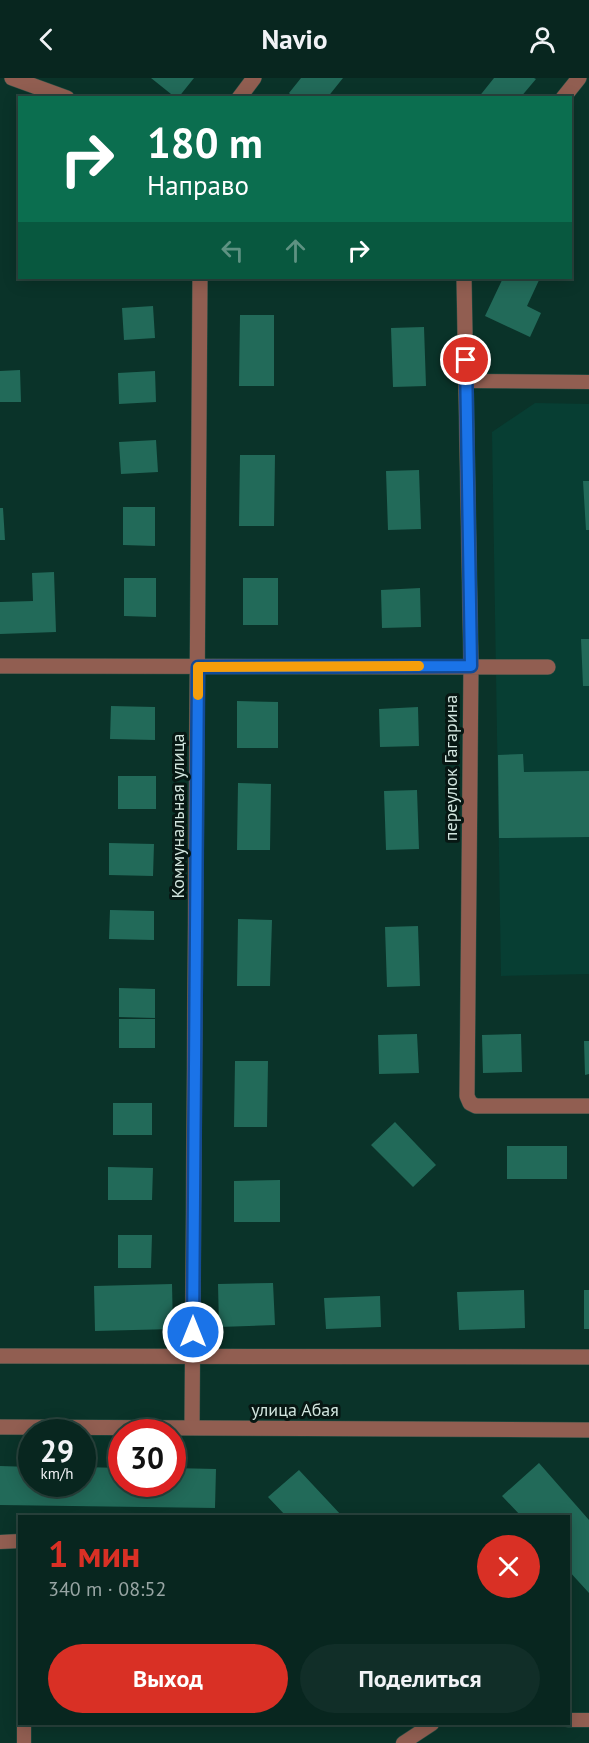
<!DOCTYPE html>
<html lang="ru">
<meta charset="utf-8">
<style>
body{margin:0;font-family:"PT Sans",sans-serif;background:#112e28;color:#f1f3f6;height:100vh;display:flex;flex-direction:column;font-size:22px;white-space:nowrap}
*{box-sizing:border-box;margin:0}
p{font-size:20px;color:#98a5a4}
.icon{flex:none;width:33px;height:33px;fill:none;stroke:currentColor;stroke-width:2;stroke-linecap:round;stroke-linejoin:round}
.map{position:relative;flex:1;overflow:hidden}
.details{position:absolute;left:18px;top:1437px;width:552px;height:210px;display:flex;flex-direction:column;background:#08261f;border-radius:0px;box-shadow:0 3px 15px #0003,0 0 0 2px #29433d}
.details>*{flex:none}
.hud{position:absolute;left:18px;top:18px;width:554px;height:183px;border-radius:0px;box-shadow:0 3px 15px #0003,0 0 0 2px #29433d;background:#0b6e4f;color:#fff;overflow:hidden}
.speed{position:absolute;left:18px;top:1341px;display:flex;gap:12px;font-size:30px;font-weight:700;text-align:center}
.speed>*{display:grid;place-content:center;width:78px;height:78px;border-radius:50%;background:#08261f;box-shadow:0 3px 15px #0003,0 0 0 2px #29433d;line-height:1}
.speed small{font-size:15px;font-weight:400}
.speed .limit{border:9px solid #d22;background:#fff;color:#111}
.pin{position:absolute;display:grid;place-items:center;width:51px;height:51px;color:#fff;margin:-26px;border:3px solid #fff;border-radius:50%;box-shadow:0 2px 6px #0007}
.me{position:absolute;width:66px;margin:-33px;rotate:0deg;stroke-linejoin:round;filter:drop-shadow(0 0 4px #0008)}
.turn{display:flex;align-items:center;gap:21px;height:126px;padding:0 30px;font-size:27px}
.turn .icon{width:78px;height:78px;stroke-width:2.5}
.turn b{display:block;font-size:42px;line-height:51px}
.lanes{display:flex;align-items:center;height:57px;padding:0 30px;background:#0003;justify-content:center;gap:30px;direction:ltr}
.lanes .off{opacity:.35}
.round{display:grid;place-items:center;flex:none;width:63px;height:63px;border-radius:32px;background:#112e28}
.head{display:flex;align-items:center;justify-content:space-between;height:102px;padding:0 30px}
h1{font-size:36px;font-weight:800;line-height:45px;color:#d93025}
.button{display:flex;gap:12px;margin-top:auto;padding:12px 30px}
.button a{flex:1;height:69px;border-radius:36px;background:#d93025;color:#fff;font-size:24px;font-weight:800;line-height:69px;text-align:center}
.button a+a{background:#112e28;color:#f1f3f6}
header{display:flex;justify-content:space-between;align-items:center;height:78px;padding:0 30px;background:#08261f;font-size:27px;font-weight:800}
.map>svg:first-child{display:block}
.built{fill:#073e33}
.building{fill:#226a59}
.lines{fill:none;stroke-linecap:round;stroke-linejoin:round}
.service-casing{stroke:#2a5046;stroke-width:15}
.minor-casing{stroke:#2a5046;stroke-width:16}
.tertiary-casing{stroke:#2a5046;stroke-width:16}
.service{stroke:#915e51;stroke-width:14}
.minor{stroke:#915e51;stroke-width:15}
.tertiary{stroke:#915e51;stroke-width:15}
.route-casing{stroke:#114b97;stroke-width:15}
.route{stroke:#1a73e8;stroke-width:10}
.slow{stroke:#f59e0b;stroke-width:10}
.labels{text-anchor:middle;dominant-baseline:central;stroke-width:6;stroke-linejoin:round;paint-order:stroke}
.street-label{font-size:18px;fill:#d2e6df;stroke:#071713}
</style>
<header><svg class="icon" aria-label="back" viewBox="0 0 24 24"><path d="M15 5l-7 7 7 7"/></svg>Navio<svg class="icon" aria-label="person" viewBox="0 0 24 24"><circle cx="12" cy="8" r="4"/><path d="M4 21q1-7 8-7t8 7"/></svg></header>
<div class="map">
<svg width="589" height="1665" viewBox="0 0 589 1665">
<rect width="100%" height="100%" fill="#0a3329"/>
<!-- built -->
<path class="built" d="M 535,325 L 589,326 L 589,896 L 501,898 L 492,354 Z"/>
<!-- building -->
<path class="building" d="M 151,0 L 194,0 L 178,20 L 176,20 Z
M 301,0 L 343,0 L 327,20 L 294,20 L 289,15 Z
M 494,0 L 534,0 L 536,1 L 520,20 L 478,20 Z
M 503,200 L 540,200 L 527,228 L 541,235 L 530,259 L 485,238 Z
M 153,228 L 155,260 L 124,262 L 122,230 Z
M 240,237 L 274,237 L 274,308 L 239,308 Z
M 424,249 L 426,308 L 393,309 L 391,250 Z
M 20,292 L 21,324 L 0,324 L 0,293 Z
M 155,293 L 156,324 L 119,326 L 118,295 Z
M 156,362 L 158,394 L 121,396 L 119,364 Z
M 240,377 L 275,377 L 274,448 L 239,448 Z
M 419,392 L 421,451 L 388,452 L 386,393 Z
M 583,403 L 589,403 L 589,452 L 586,452 Z
M 123,429 L 155,429 L 155,468 L 123,467 Z
M 0,430 L 3,430 L 5,462 L 0,462 Z
M 54,494 L 56,554 L 0,556 L 0,524 L 33,523 L 32,495 Z
M 124,500 L 156,500 L 156,539 L 124,538 Z
M 243,500 L 278,500 L 278,547 L 243,547 Z
M 420,510 L 421,549 L 382,550 L 381,512 Z
M 581,561 L 589,561 L 589,608 L 583,608 Z
M 237,623 L 278,624 L 278,670 L 237,670 Z
M 111,628 L 155,629 L 155,662 L 110,661 Z
M 418,629 L 419,668 L 380,669 L 379,631 Z
M 523,676 L 524,694 L 589,693 L 589,759 L 499,760 L 498,677 Z
M 118,698 L 156,698 L 156,731 L 118,731 Z
M 238,705 L 271,706 L 270,772 L 237,772 Z
M 417,712 L 419,771 L 386,772 L 384,713 Z
M 109,765 L 154,766 L 153,798 L 109,797 Z
M 110,832 L 154,833 L 154,862 L 109,861 Z
M 238,841 L 272,842 L 270,908 L 237,908 Z
M 418,848 L 420,908 L 387,909 L 385,849 Z
M 119,910 L 155,911 L 155,940 L 119,939 Z
M 119,941 L 155,941 L 155,970 L 119,970 Z
M 417,956 L 419,995 L 379,996 L 378,957 Z
M 521,956 L 522,994 L 483,995 L 482,957 Z
M 584,963 L 589,963 L 589,996 L 585,997 Z
M 235,983 L 268,983 L 267,1049 L 234,1049 Z
M 113,1025 L 152,1025 L 152,1057 L 113,1057 Z
M 395,1044 L 436,1087 L 413,1109 L 371,1067 Z
M 507,1068 L 567,1068 L 567,1101 L 507,1101 Z
M 108,1089 L 153,1090 L 152,1122 L 108,1122 Z
M 280,1102 L 280,1144 L 234,1144 L 234,1103 Z
M 118,1157 L 152,1157 L 151,1190 L 118,1190 Z
M 273,1205 L 275,1247 L 219,1249 L 218,1206 Z
M 172,1206 L 173,1251 L 95,1253 L 94,1208 Z
M 524,1212 L 525,1250 L 459,1252 L 457,1214 Z
M 584,1212 L 589,1212 L 589,1251 L 584,1251 Z
M 380,1218 L 381,1249 L 326,1251 L 324,1220 Z
M 539,1385 L 589,1442 L 589,1515 L 568,1492 L 568,1438 L 521,1438 L 502,1418 Z
M 0,1388 L 32,1389 L 32,1406 L 82,1406 L 82,1389 L 122,1390 L 122,1406 L 172,1406 L 172,1390 L 216,1391 L 215,1430 L 0,1427 Z
M 299,1392 L 342,1438 L 286,1438 L 268,1419 Z"/>
<g class="lines">
<defs>
<path id="service" d="M 466,303 L 589,304
M 0,1464 L 20,1463
M 568,1642 L 589,1642
M 24,1665 L 24,1646
M 403,1665 L 432,1646"/>
<path id="minor" d="M 12,0 L 67,20
M 239,20 L 254,0
M 563,20 L 579,0
M 464,200 L 471,588 L 467,1018 L 470,1025 L 476,1028 L 589,1028
M 0,588 L 548,589
M 192,1349 L 200,200"/>
<path id="tertiary" d="M 0,1278 L 589,1279
M 0,1349 L 589,1352"/>
</defs>
<!-- service casing -->
<use href="#service" class="service-casing"/>
<!-- minor casing -->
<use href="#minor" class="minor-casing"/>
<!-- tertiary casing -->
<use href="#tertiary" class="tertiary-casing"/>
<!-- service -->
<use href="#service" class="service"/>
<!-- minor -->
<use href="#minor" class="minor"/>
<!-- tertiary -->
<use href="#tertiary" class="tertiary"/>
</g>
<g class="lines">
<defs>
<path id="route" d="M 193,1254 L 198,589 L 471,588 L 466,282"/>
</defs>
<!-- route casing -->
<use href="#route" class="route-casing"/>
<!-- route -->
<use href="#route" class="route"/>
<!-- slow -->
<path class="slow" d="M 198,617 L 198,589 L 419,588"/>
</g>
<g class="labels">
<!-- street labels -->
<g class="street-label">
<text transform="translate(450 690) rotate(-90)">переулок Гагарина</text>
<text transform="translate(177 738) rotate(-90)">Коммунальная улица</text>
<text x="295" y="1331">улица Абая</text>
</g>
</g>
</svg>
<div class="speed"><div>29<small>km/h</small></div><div class="limit">30</div></div>
<div class="pin" style="left:466px;top:282px;background:#d93025"><svg class="icon" aria-label="arrive" viewBox="0 0 24 24"><path d="M6 21V4h12l-3 4 3 4H6"/></svg></div>
<svg class="me" style="left:193px;top:1254px" viewBox="-20 -20 40 40"><circle r="17" fill="#1a73e8" stroke="#fff" stroke-width="3"/><path d="M0-11L8 9 0 5-8 9z" fill="#fff"/></svg>
<div class="hud">
<div class="turn"><svg class="icon" aria-label="right" viewBox="0 0 24 24"><path d="M7 20v-9h11M14 6l5 5-5 5"/></svg><div><b>180 m</b>Направо</div></div>
<div class="lanes"><svg class="icon off" aria-label="left" viewBox="0 0 24 24"><path d="M17 20v-9H6M10 6l-5 5 5 5"/></svg><svg class="icon off" aria-label="ahead" viewBox="0 0 24 24"><path d="M12 20V5M6 11l6-6 6 6"/></svg><svg class="icon" aria-label="right" viewBox="0 0 24 24"><path d="M7 20v-9h11M14 6l5 5-5 5"/></svg></div>
</div>
<section class="details">
<div class="head"><div><h1>1 мин</h1><p>340 m · 08:52</p></div><a class="round" style="background:#d93025;color:#fff"><svg class="icon" aria-label="close" viewBox="0 0 24 24"><path d="M6 6l12 12M18 6L6 18"/></svg></a></div>
<div class="button"><a>Выход</a><a>Поделиться</a></div>
</section>
</div>
